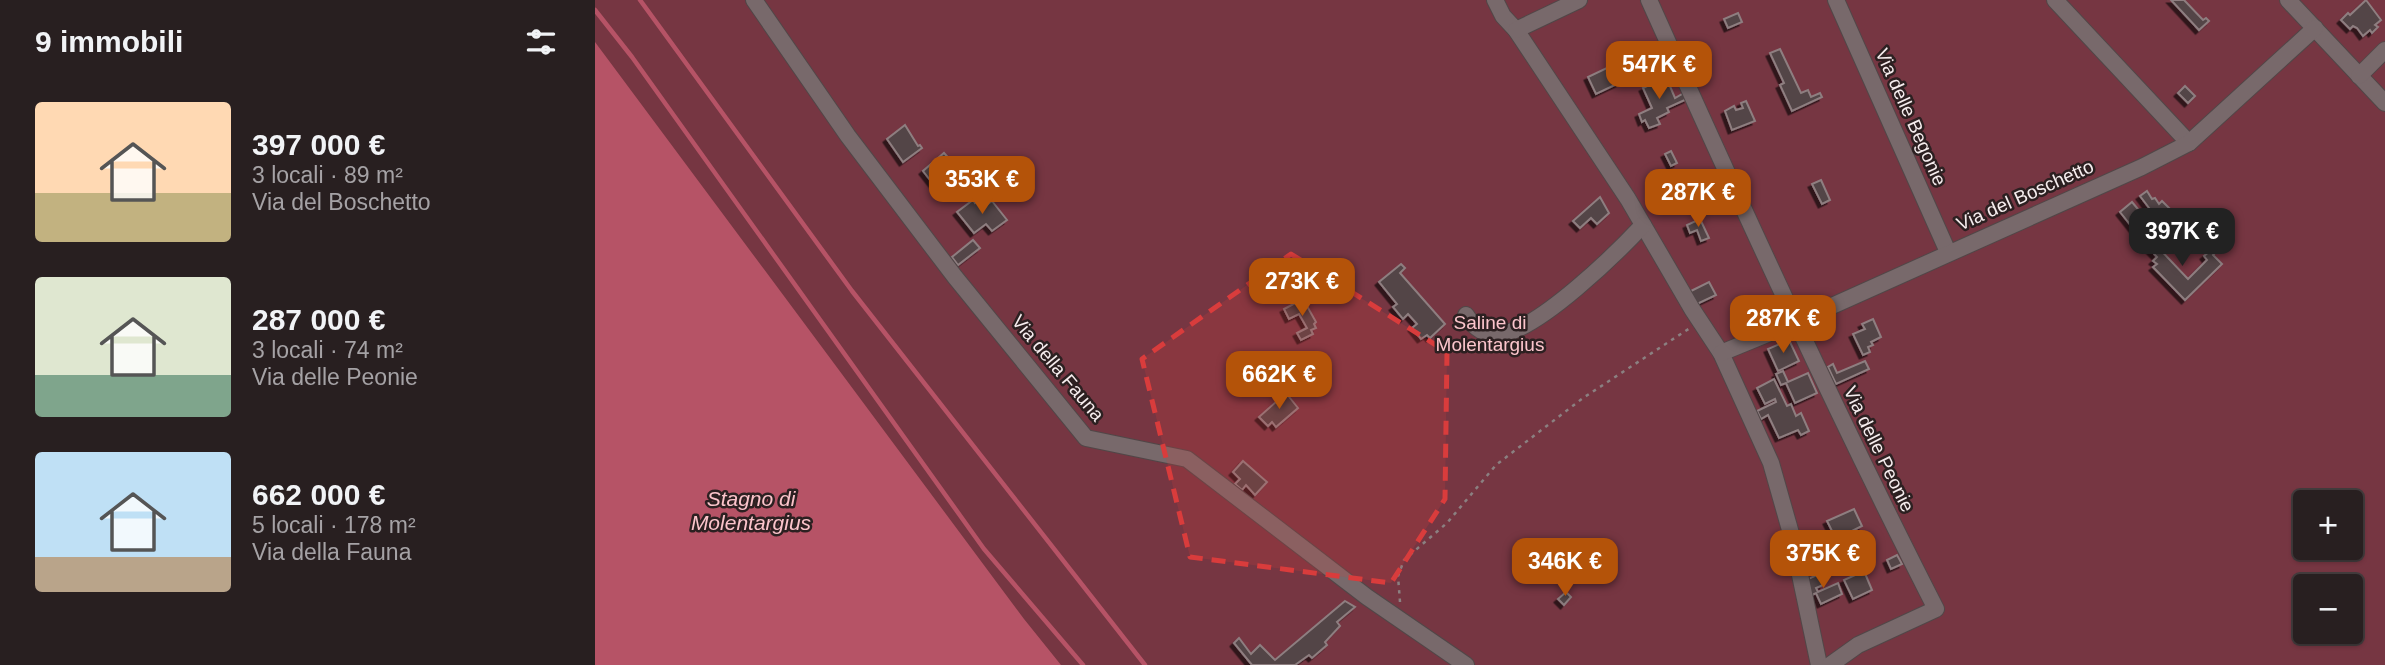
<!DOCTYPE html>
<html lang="it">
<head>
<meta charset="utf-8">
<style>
	:root { --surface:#281f20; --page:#302729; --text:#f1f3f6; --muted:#a5a2a5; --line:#443d3e; --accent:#b45309 }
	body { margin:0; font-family:Helvetica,sans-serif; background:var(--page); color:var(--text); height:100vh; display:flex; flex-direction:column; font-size:26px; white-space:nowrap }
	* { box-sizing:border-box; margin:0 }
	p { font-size:23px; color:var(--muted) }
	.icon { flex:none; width:38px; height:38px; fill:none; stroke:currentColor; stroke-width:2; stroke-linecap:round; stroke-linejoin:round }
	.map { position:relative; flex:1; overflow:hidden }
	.drawer { display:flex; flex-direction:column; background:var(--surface); width:595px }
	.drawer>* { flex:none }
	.tools { position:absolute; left:1698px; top:490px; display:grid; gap:14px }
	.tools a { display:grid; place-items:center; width:70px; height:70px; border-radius:7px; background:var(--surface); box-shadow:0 2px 5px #0004,0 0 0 2px var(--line); font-size:35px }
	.price { position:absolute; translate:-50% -60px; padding:0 16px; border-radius:14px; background:var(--accent); color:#fff; font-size:23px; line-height:46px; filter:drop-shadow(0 2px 4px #0008) }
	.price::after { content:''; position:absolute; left:50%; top:42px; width:21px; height:16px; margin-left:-10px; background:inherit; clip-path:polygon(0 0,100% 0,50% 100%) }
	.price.selected { background:#222; color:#fff }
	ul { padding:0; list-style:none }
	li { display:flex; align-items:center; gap:21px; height:175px; padding:0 35px }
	li span { display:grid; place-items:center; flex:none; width:196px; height:140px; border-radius:7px; color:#555 }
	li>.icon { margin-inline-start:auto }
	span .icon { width:84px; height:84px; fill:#fffc; stroke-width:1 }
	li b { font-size:30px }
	h2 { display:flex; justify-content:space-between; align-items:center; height:84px; padding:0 35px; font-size:30px }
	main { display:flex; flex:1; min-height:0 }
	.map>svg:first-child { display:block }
	.green { fill:#763642; fill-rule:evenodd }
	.water { fill:#b65366 }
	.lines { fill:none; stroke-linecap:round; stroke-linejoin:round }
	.stream { stroke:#b65366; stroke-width:4.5 }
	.building { fill:#524546; stroke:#8e7e80; stroke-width:2; filter:url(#shadow) }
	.minor-casing { stroke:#514748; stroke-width:18 }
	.path { stroke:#8b8081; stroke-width:2.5; stroke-dasharray:3.5 5; stroke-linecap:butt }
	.minor { stroke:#78696b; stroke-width:16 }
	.marked { fill:#d93c3c; fill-opacity:0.2; stroke:#d93c3c; stroke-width:5; stroke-dasharray:14 9; stroke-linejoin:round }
	.labels { text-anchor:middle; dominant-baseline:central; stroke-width:5; stroke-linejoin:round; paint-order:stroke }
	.street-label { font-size:19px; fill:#f6edee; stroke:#2c2021 }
	.park-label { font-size:19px; fill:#fcc5cc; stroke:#2c2021 }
	.water-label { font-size:21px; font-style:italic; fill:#fcc4cb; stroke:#2c2021 }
</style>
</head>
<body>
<main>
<section class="drawer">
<h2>9 immobili<svg class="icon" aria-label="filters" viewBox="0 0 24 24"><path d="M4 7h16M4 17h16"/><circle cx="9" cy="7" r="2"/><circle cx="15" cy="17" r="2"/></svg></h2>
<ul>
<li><span style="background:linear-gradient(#ffd9b3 65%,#c2b280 0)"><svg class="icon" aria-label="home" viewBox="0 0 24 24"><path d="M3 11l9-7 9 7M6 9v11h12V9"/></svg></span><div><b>397 000 €</b><p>3 locali · 89 m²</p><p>Via del Boschetto</p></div></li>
<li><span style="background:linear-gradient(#dfe7d0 70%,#7fa58c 0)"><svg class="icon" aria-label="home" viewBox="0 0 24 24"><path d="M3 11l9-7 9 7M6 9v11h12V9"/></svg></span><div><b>287 000 €</b><p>3 locali · 74 m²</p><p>Via delle Peonie</p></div></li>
<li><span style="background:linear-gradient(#bfe0f5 75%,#b9a48a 0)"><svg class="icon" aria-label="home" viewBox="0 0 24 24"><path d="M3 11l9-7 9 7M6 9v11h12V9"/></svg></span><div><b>662 000 €</b><p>5 locali · 178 m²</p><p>Via della Fauna</p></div></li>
</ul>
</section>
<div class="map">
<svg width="1790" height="665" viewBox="0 0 1790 665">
	<defs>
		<filter id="shadow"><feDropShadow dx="-3.5" dy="3.5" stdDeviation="0" flood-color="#0009"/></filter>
	</defs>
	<rect width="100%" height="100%" fill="#36292b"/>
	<path class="green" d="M0 0H1790V665H0ZM1710 502H1755V548H1710ZM1710 586H1755V632H1710Z"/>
	<polygon class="water" points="0,42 429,619 466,665 0,665"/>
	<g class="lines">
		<g class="stream">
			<polyline points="45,0 257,291 550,665"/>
			<polyline points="0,10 37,57 389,549 488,665"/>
		</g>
	</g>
	<g class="building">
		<polygon points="1576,0 1589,0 1608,20 1611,18 1614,21 1604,30"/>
		<polygon points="1771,0 1786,20 1780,25 1783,27 1777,33 1775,30 1768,36 1762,28 1758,26 1755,29 1746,20 1753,13 1755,15"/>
		<polygon points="1143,13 1147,22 1133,28 1129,19"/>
		<polygon points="1185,49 1206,93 1213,90 1216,97 1225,93 1227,97 1197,111 1185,85 1189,83 1175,53"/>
		<polygon points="1034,51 1037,57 1041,55 1044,61 1033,67 1035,72 1026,76 1018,59"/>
		<polygon points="1016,66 1024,83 1001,94 993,77"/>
		<polygon points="1071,77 1080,98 1089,93 1092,99 1072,108 1074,112 1062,118 1065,124 1054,128 1050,120 1047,122 1044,114 1057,108 1048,88"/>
		<polygon points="1590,86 1600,96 1593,103 1583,93"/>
		<polygon points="1151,101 1160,121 1137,130 1130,111 1139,106 1141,110 1148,108 1146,103"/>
		<polygon points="310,125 323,146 325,145 327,148 308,162 292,139"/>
		<polygon points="1076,151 1082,163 1076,166 1070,154"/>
		<polygon points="349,153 360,165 339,185 328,171"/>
		<polygon points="1226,180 1235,200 1227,204 1217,184"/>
		<polygon points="1552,191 1557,199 1560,198 1564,204 1567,201 1574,208 1569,212 1573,220 1567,225 1545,196"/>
		<polygon points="1136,195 1140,204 1127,210 1123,201"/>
		<polygon points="1005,197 1014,213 1002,224 996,218 985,228 978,221"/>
		<polygon points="385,199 390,206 397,201 412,220 397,231 391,224 379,233 362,212 378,200 380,203"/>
		<polygon points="1537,202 1553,221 1541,232 1525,212"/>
		<polygon points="1105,219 1114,238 1106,241 1102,230 1095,233 1092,225"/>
		<polygon points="1567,225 1571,230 1557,241 1593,279 1612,260 1609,256 1615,251 1612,247 1616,243 1623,250 1618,255 1627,264 1590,300 1558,267 1562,264 1558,261 1562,257 1547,241"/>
		<polygon points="378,240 385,248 363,265 357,257"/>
		<polygon points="806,264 810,268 805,273 850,324 835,338 832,335 826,339 817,328 822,324 813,314 808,319 798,307 802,304 784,282"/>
		<polygon points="1114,282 1121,295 1102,304 1094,292"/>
		<polygon points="708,299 721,322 719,324 721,328 716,330 718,334 706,340 702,333 712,328 704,314 694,319 689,309"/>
		<polygon points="1278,319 1286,337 1276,342 1278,345 1273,347 1275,352 1268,355 1258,334 1270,329 1267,324"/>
		<polygon points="1194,340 1204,361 1183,371 1173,349"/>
		<polygon points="1270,361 1274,369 1241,384 1233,367 1238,364 1242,373"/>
		<polygon points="1188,371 1193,382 1213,373 1222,393 1200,403 1191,383 1186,385 1181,374"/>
		<polygon points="1179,379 1192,406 1196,404 1201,416 1206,413 1214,431 1206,435 1203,430 1184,438 1173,415 1166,419 1162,411 1181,402 1180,399 1170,404 1162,388"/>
		<polygon points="691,393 703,408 681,427 677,422 673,426 664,417"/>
		<polygon points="648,461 672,482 660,495 651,485 647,490 640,484 645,479 638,472"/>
		<polygon points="1259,509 1267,526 1241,539 1232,521"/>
		<polygon points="1302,555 1307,564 1296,569 1292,560"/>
		<polygon points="1269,571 1277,590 1258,599 1249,580"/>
		<polygon points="1224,574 1228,585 1221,588 1223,592 1243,583 1247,594 1226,604 1221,593 1215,596 1211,580"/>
		<polygon points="971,592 976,597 969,605 963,599"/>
		<polygon points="750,601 760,607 742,622 745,626 730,642 732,645 717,658 714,655 700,665 657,665 639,643 644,638 656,654 665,645 680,660"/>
	</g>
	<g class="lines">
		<defs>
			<g id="minor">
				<polyline points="159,0 253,136 360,277 491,438 592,459 772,597 871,665"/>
				<polyline points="900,0 908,16 921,30 1033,199 1097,309 1126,353 1176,463 1197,537 1224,665"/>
				<path d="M1054 0C1146 205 1239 409 1341 609L1263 645 1235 665"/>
				<polyline points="1241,0 1353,252"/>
				<polyline points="1460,0 1594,143"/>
				<polyline points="1693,0 1790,103"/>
				<polyline points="921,30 984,0"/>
				<polyline points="1764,76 1790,50"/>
				<path d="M871 315C879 328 891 337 907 334 945 328 1021 254 1048 225"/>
				<polyline points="1126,353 1199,323 1547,167 1594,143 1720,28"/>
			</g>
		</defs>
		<use href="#minor" class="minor-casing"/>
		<polyline class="path" points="805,602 803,576 809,560 852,523 901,465 988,398 1095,328"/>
		<use href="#minor" class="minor"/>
	</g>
	<path class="marked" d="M696 254 852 352 850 499 796 583 595 557 547 359Z"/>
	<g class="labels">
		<g class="street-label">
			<text transform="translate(1316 117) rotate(66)">Via delle Begonie</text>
			<text transform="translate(1430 195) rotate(-24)">Via del Boschetto</text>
			<text transform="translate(463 368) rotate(50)">Via della Fauna</text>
			<text transform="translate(1284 449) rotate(64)">Via delle Peonie</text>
		</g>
		<g class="park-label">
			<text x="895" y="322">Saline di<tspan x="895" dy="22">Molentargius</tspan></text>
		</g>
		<g class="water-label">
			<text x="156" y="498">Stagno di<tspan x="156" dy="24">Molentargius</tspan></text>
		</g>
	</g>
</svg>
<div class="tools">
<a>+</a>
<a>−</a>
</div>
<b class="price" style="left:1064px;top:101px">547K €</b>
<b class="price" style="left:387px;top:216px">353K €</b>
<b class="price" style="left:1103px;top:229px">287K €</b>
<b class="price selected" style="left:1587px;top:268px">397K €</b>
<b class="price" style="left:707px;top:318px">273K €</b>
<b class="price" style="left:1188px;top:355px">287K €</b>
<b class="price" style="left:684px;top:411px">662K €</b>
<b class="price" style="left:1228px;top:590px">375K €</b>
<b class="price" style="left:970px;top:598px">346K €</b>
</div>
</main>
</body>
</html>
